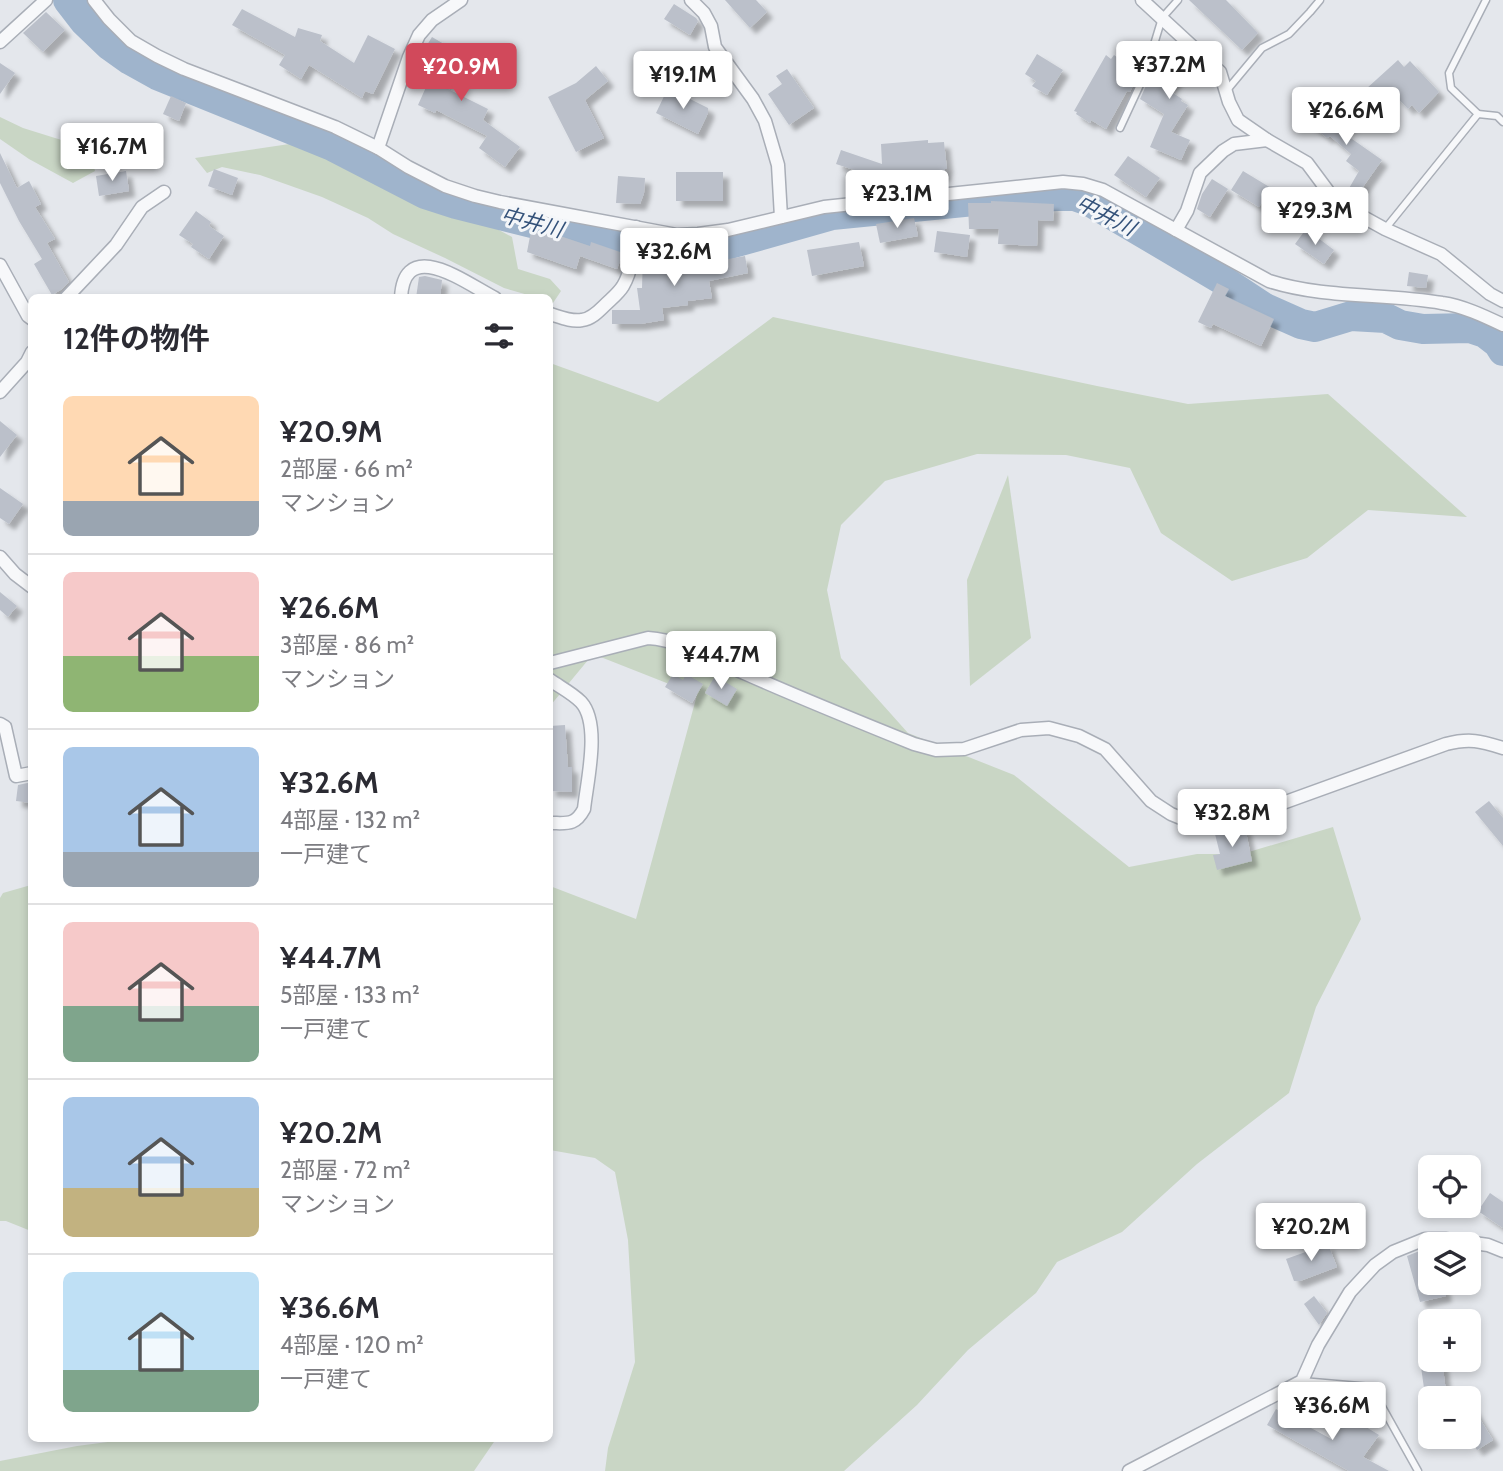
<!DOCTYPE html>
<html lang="ja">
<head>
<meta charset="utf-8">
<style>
	:root { --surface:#fff; --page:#f2f2f3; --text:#2b2b33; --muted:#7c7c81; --line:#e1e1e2; --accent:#d1495b }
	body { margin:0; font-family:Cabin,"Noto Sans JP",sans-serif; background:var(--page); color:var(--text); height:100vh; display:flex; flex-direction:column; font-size:26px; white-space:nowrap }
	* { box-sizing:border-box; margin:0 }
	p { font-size:23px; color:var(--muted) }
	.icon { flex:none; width:38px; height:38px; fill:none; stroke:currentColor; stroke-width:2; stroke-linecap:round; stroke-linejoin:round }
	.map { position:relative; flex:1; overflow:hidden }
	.side { position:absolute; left:28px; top:294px; width:525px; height:1148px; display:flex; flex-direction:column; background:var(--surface); border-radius:10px; box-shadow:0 4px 10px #0003 }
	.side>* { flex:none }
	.buttons { position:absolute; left:1418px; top:1155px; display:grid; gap:14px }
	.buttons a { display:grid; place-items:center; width:63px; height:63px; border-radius:10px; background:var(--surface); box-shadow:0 4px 10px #0003; font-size:35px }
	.price { position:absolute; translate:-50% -60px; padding:0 16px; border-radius:7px; background:#fff; color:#222; font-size:23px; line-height:46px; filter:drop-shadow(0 2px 4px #0008) }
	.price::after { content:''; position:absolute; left:50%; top:42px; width:21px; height:16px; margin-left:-10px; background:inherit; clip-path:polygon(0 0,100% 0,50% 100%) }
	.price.active { background:var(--accent); color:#fff }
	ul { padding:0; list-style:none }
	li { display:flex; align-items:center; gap:21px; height:175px; padding:0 35px }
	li+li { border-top:2px solid var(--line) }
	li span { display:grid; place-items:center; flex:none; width:196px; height:140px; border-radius:10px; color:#555 }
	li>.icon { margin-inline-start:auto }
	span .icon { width:84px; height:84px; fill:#fffc; stroke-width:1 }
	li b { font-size:30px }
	h2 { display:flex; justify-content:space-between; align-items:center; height:84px; padding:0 35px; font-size:30px }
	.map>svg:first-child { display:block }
	.green { fill:#c9d6c5 }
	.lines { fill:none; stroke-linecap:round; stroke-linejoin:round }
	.river { stroke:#9fb4cc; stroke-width:30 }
	.building { fill:#bbc0ca; filter:url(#shadow) }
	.lane-casing { stroke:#a9aeb7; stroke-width:9 }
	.street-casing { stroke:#a9aeb7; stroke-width:15 }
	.lane { stroke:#f7f8fa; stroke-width:6 }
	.street { stroke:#f7f8fa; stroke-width:12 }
	.labels { text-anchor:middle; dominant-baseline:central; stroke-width:6; stroke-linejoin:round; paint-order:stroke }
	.water-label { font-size:21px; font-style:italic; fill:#34527a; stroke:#f4f6f9 }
</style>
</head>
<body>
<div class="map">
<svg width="1503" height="1471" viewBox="0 0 1503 1471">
	<defs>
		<filter id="shadow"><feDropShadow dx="6" dy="6" stdDeviation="2" flood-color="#0004"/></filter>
	</defs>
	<rect width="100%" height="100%" fill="#e4e7ec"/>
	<g class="green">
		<polygon points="0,117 23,128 71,143 91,154 95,171 73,183 29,159 0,139"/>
		<polygon points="303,142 346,164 376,175 413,194 454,216 488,224 512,237 518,269 550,279 561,291 553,303 550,302 550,298 535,297 504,288 445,258 393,234 368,218 322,197 260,175 222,167 207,173 195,158"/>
		<polygon points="773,317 1097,386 1188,404 1328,394 1467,517 1368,510 1307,558 1232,581 1161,533 1130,468 1066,455 977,454 885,481 841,525 827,590 841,658 908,733 1014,775 1129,867 1197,854 1242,854 1333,827 1361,919 1316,1007 1289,1093 1197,1164 1122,1232 1057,1262 1036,1293 968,1350 917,1405 844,1471 605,1471 608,1448 635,1362 628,1240 615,1172 595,1158 550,1150 550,886 636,919 697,695 593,654 550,706 550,363 658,402"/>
		<polygon points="1008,475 1031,638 970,686 967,580"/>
		<polygon points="31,885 32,885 31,1231 6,1221 0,1221 0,898 3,893"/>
		<polygon points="138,1438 496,1438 496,1439 474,1471 0,1471 0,1461 77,1446"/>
	</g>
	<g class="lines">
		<polyline class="river" points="68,0 85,22 109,45 130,60 157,75 330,145 425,194 456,204 604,241 681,253 698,253 832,215 984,200 1058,196 1075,196 1089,201 1221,279 1265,308 1301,324 1315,327 1351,316 1386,318 1400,325 1423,329 1470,328 1485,333 1498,343 1503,351"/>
	</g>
	<g class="building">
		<polygon points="725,0 756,0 767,12 750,28"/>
		<polygon points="1189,0 1226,0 1258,33 1242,50"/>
		<polygon points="674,4 696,18 698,21 690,35 664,19"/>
		<polygon points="242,9 295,37 298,28 322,35 320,41 354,63 368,35 395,49 373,94 365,91 362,98 309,65 301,79 279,65 285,55 232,25"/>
		<polygon points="46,12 65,30 43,52 23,33"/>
		<polygon points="432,37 461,54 443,83 447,85 446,88 488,109 483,120 520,147 505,167 479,148 487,136 436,110 435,113 418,105 435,67 419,58"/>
		<polygon points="1174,41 1195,61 1167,89 1182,99 1181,101 1188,105 1171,132 1190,140 1181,160 1150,147 1164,114 1140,99 1149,79 1153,81 1166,62 1161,57 1162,55 1160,52 1168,44 1170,45"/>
		<polygon points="1037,54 1063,70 1047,95 1032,86 1036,81 1025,74"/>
		<polygon points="1106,55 1111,59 1114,55 1139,73 1130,92 1127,91 1106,129 1091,120 1090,123 1076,114 1077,112 1074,111"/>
		<polygon points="1398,60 1404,67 1410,61 1439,92 1419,113 1412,105 1408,109 1390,90 1378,102 1366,89"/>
		<polygon points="0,63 15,73 0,94"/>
		<polygon points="596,66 608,81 585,100 604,138 576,152 548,97 576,83"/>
		<polygon points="787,69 814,108 789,125 768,94 782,84 776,76"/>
		<polygon points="668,88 708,108 708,113 698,134 656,113"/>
		<polygon points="171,96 186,103 179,121 163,114"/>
		<polygon points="1323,103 1349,125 1342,132 1382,160 1353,201 1344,197 1359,171 1346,161 1351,154 1330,136 1327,138 1307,122"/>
		<polygon points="928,140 928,143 944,142 947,169 945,169 945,175 910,177 910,174 875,177 836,164 841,150 882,164 881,144"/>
		<polygon points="0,153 17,188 29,181 41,204 35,207 55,239 47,243 69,282 62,289 52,295 34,264 42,259 19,221 0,183"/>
		<polygon points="1128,156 1160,178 1146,197 1114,175"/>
		<polygon points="214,169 238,178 232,195 208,186"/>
		<polygon points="126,171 129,191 99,196 96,176"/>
		<polygon points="1243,171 1271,188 1259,207 1231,190"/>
		<rect x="676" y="172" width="47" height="29"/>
		<polygon points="618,176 645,178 644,193 640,204 616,203"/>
		<polygon points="1212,179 1228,189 1210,217 1197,209 1202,194"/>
		<polygon points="991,201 1054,204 1053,221 1038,220 1037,246 998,244 999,229 969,229 968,203 991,203"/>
		<polygon points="196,211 211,222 209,226 224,236 209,259 191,247 193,244 179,235"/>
		<polygon points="914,218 918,236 880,243 876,224"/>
		<polygon points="1306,229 1334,250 1324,264 1295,244"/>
		<polygon points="531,231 550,234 551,233 590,246 591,242 623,253 617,269 580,256 576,269 527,252"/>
		<polygon points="937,231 970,235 967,257 934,252"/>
		<polygon points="859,242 864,266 812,276 807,250"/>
		<polygon points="643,256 665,256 665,272 724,264 723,260 745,256 748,273 709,281 712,298 688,301 688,305 662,308 664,320 640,324 612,324 612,310 640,310 637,288 642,288"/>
		<polygon points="1409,272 1428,275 1426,288 1407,286"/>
		<polygon points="425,276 442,280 440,298 416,298 419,277"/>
		<polygon points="1217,283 1229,289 1225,296 1274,319 1261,346 1213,324 1211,328 1198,322"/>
		<polygon points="0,421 17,435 0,457"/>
		<polygon points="0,488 23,504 9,524 0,518"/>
		<polygon points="0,592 17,606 8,617 0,610"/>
		<polygon points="673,674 683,680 686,674 703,684 692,703 665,687"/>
		<polygon points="715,676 737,689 727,706 705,693"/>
		<polygon points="565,725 568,767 572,767 572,792 550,791 550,726"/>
		<polygon points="32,782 32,803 16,801 18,785"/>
		<polygon points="1489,801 1503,818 1503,846 1475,812"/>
		<polygon points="1245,827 1252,861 1217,870 1213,855 1220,854 1215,834"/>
		<polygon points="1490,1193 1503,1202 1503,1228 1478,1211"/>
		<polygon points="1328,1244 1337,1267 1300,1281 1294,1281 1286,1259"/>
		<polygon points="1427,1248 1430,1248 1430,1283 1443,1283 1446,1296 1420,1302 1407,1256"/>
		<polygon points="1314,1296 1327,1313 1319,1325 1304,1304"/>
		<polygon points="1420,1360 1442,1360 1446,1392 1425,1395"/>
		<polygon points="1468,1400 1493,1440 1477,1450 1468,1436"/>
		<polygon points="1276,1409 1333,1440 1348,1416 1379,1435 1363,1457 1389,1471 1349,1471 1267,1425"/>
	</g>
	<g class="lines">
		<defs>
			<g id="lane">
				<polyline points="1227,90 1262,48 1289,34 1310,12 1320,0"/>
				<polyline points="1478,114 1497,116 1503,122"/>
				<polyline points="1120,128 1145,74 1162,18 1178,0"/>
				<polyline points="1385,229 1478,114 1451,88 1449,73 1486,0"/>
				<polyline points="1302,1381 1371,1387 1418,1471"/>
			</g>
			<g id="street">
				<path d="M94 0 109 19 131 41 157 56 184 69 335 127 378 148 408 167 445 186 475 196 500 202 677 235 698 234 728 230 824 207 1063 182 1083 184 1103 190 1269 281C1325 299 1385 293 1442 303 1463 306 1484 316 1503 325"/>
				<polyline points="691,0 704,13 711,26 715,47 753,99 765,121 778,165 781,217"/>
				<polyline points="1142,0 1220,72 1229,102 1238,120 1267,140 1307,163 1336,202 1385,229 1441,254 1490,294 1503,301"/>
				<polyline points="0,42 46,0"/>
				<polyline points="378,148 409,57 419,35 432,20 461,0"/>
				<polyline points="1176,230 1187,211 1200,173 1223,151 1234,144 1267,140"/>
				<polyline points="0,265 28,316 32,319"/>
				<polyline points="66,298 116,245 142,207 164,192"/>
				<path d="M401 298C404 235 467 284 495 298"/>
				<path d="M550 314C560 317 571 322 582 320 591 319 598 312 604 306 611 299 618 294 623 286 633 269 634 246 636 227"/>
				<polyline points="0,392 27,362 32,352"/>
				<polyline points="0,557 15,574 32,587"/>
				<path d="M550 663 648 638C682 640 713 660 744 673 800 698 857 721 914 744L936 750 964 749 1021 730 1049 728 1079 736 1105 749 1151 801 1171 814 1193 823H1219L1244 817 1446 744C1470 738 1480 741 1503 748"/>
				<path d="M550 680C560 687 572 693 581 702 601 724 587 781 584 809 575 826 567 823 550 823"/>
				<polyline points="0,724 5,727 16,776 32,773"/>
				<polyline points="1129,1471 1302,1381 1318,1345 1350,1292 1375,1265 1393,1252 1425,1239 1445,1239 1488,1245 1503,1251"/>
			</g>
		</defs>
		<use href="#lane" class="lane-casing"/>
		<use href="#street" class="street-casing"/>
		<use href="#lane" class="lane"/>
		<use href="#street" class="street"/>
	</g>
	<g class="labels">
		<g class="water-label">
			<text transform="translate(1106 215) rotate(27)">中井川</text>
			<text transform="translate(532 222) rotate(15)">中井川</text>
		</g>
	</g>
</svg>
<div class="buttons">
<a><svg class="icon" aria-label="locate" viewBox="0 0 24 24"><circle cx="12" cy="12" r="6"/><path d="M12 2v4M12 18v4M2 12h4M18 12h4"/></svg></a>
<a><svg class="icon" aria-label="layers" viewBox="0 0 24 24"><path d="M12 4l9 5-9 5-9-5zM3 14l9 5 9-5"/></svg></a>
<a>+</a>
<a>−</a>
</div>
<b class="price" style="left:1169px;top:101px">¥37.2M</b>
<b class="price active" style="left:461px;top:103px">¥20.9M</b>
<b class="price" style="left:683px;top:111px">¥19.1M</b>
<b class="price" style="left:1346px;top:147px">¥26.6M</b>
<b class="price" style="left:112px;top:183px">¥16.7M</b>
<b class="price" style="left:897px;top:230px">¥23.1M</b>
<b class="price" style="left:1315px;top:247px">¥29.3M</b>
<b class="price" style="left:674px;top:288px">¥32.6M</b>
<b class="price" style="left:721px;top:691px">¥44.7M</b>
<b class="price" style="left:1232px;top:849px">¥32.8M</b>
<b class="price" style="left:1311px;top:1263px">¥20.2M</b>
<b class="price" style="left:1332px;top:1442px">¥36.6M</b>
<section class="side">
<h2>12件の物件<svg class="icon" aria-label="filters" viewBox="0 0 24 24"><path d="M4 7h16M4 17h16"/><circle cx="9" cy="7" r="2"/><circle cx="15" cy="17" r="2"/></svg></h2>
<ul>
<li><span style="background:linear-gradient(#ffd9b3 75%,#9aa5b1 0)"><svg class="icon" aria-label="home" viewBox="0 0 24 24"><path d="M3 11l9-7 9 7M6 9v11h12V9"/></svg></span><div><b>¥20.9M</b><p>2部屋 · 66 m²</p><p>マンション</p></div></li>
<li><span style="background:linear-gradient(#f6c9c9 60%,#8fb573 0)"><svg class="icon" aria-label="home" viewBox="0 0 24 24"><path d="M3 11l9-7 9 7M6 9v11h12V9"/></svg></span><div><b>¥26.6M</b><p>3部屋 · 86 m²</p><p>マンション</p></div></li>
<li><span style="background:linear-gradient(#a9c7e8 75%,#9aa5b1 0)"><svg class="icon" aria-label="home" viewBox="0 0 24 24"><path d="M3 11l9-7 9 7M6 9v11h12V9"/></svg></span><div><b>¥32.6M</b><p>4部屋 · 132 m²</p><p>一戸建て</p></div></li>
<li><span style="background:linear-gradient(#f6c9c9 60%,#7fa58c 0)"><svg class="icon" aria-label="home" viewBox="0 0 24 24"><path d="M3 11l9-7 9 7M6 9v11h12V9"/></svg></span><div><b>¥44.7M</b><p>5部屋 · 133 m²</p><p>一戸建て</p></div></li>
<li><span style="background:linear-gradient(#a9c7e8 65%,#c2b280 0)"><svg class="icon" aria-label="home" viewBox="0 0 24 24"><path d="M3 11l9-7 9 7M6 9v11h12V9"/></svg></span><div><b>¥20.2M</b><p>2部屋 · 72 m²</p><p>マンション</p></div></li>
<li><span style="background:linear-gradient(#bfe0f5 70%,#7fa58c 0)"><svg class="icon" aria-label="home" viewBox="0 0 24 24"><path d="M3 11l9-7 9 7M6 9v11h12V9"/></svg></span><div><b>¥36.6M</b><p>4部屋 · 120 m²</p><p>一戸建て</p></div></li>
</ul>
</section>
</div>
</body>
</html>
